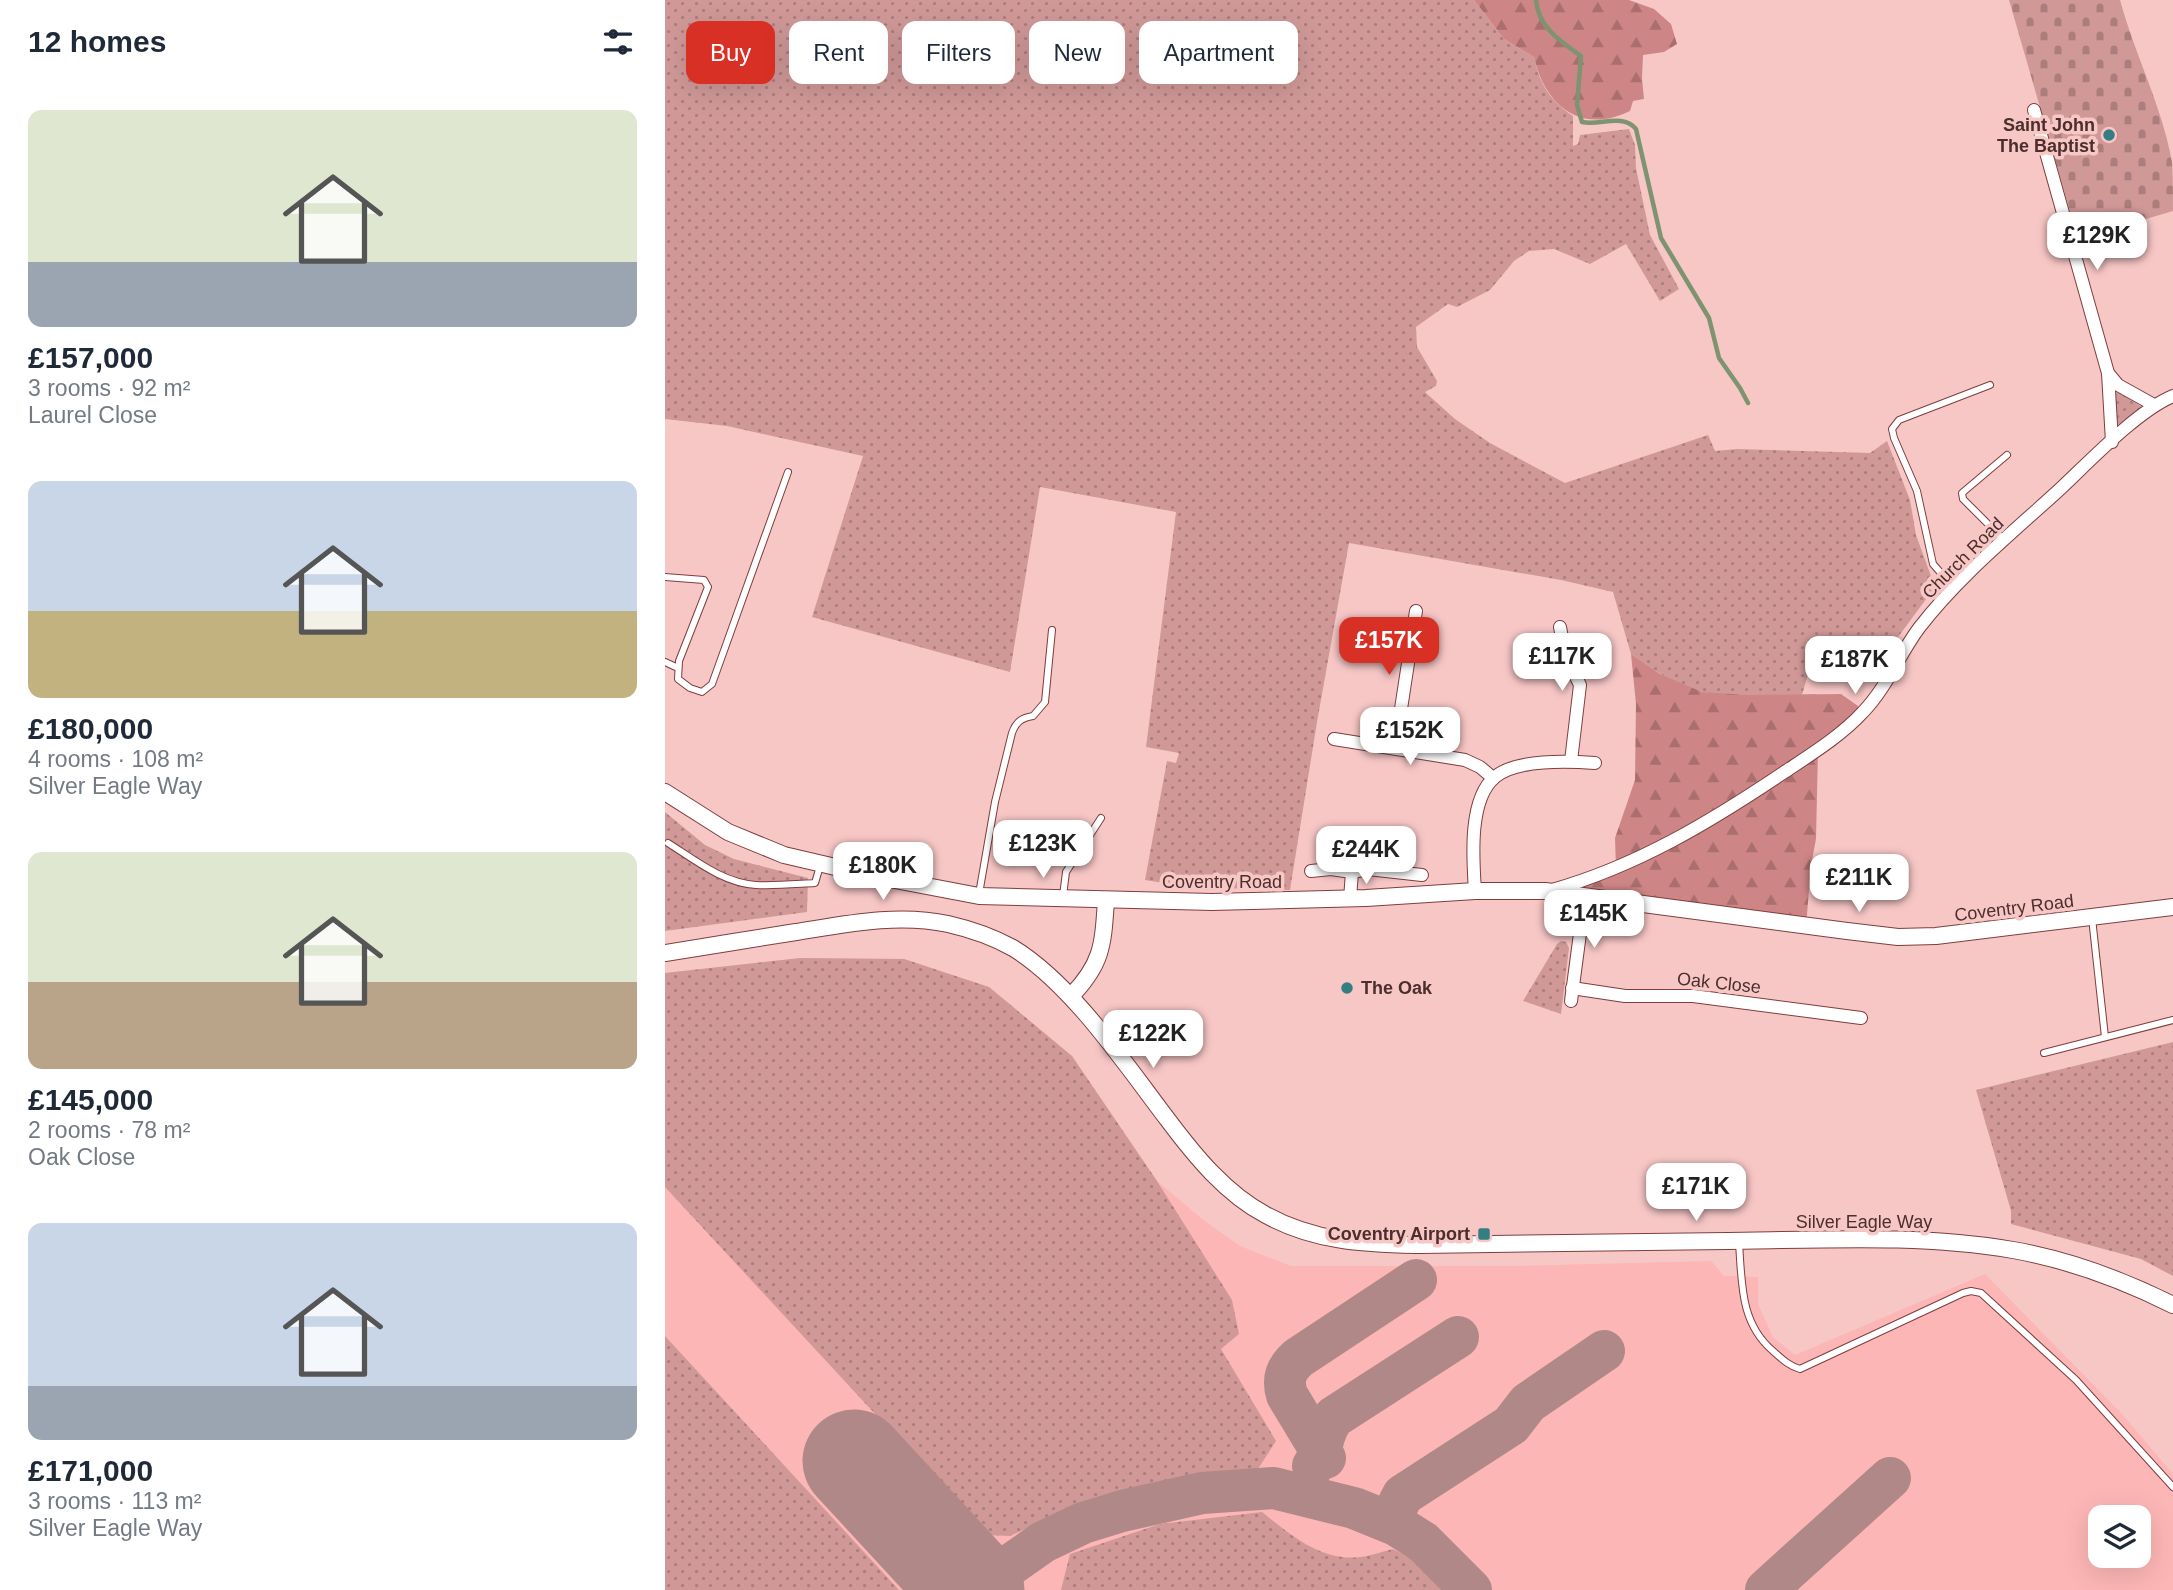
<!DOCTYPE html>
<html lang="en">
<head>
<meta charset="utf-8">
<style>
	:root { --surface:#fff; --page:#f2f2f3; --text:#1f2937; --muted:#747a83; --accent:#d93025 }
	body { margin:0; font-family:Arial,sans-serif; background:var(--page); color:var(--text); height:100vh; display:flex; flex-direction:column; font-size:26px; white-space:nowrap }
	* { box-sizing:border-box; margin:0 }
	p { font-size:23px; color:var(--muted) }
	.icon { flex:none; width:38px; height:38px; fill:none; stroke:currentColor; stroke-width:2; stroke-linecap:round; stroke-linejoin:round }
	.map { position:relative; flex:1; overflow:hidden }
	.side { display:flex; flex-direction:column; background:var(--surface); width:665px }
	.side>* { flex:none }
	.guide { position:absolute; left:21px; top:21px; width:665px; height:63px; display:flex; gap:14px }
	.tools { position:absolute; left:1423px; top:1505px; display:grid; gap:14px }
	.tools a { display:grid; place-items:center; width:63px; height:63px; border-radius:14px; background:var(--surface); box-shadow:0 7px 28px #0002; font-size:35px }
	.price { position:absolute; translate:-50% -60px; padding:0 16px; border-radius:14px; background:#fff; color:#222; font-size:23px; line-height:46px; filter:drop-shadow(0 2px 4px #0008) }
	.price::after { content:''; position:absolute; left:50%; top:42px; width:21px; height:16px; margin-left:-10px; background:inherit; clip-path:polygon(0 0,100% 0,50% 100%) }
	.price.selected { background:var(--accent); color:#fff }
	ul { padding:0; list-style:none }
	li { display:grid; align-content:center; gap:14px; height:371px; padding:0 28px }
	li span { display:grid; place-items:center; height:217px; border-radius:14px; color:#555 }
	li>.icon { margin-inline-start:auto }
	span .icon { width:126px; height:126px; fill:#fffc; stroke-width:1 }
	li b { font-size:30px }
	h2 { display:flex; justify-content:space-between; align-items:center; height:84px; padding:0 28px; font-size:30px }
	.chip { padding:0 24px; border-radius:14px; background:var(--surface); box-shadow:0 7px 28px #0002; font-size:24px; line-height:63px }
	.chip.selected { background:var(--accent); color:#fff }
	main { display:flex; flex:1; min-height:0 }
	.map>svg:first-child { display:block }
	.built { fill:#fcb6b5; fill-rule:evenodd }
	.grass { fill:url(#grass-dots) }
	.forest { fill:url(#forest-firs) }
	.cemetery { fill:url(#cemetery-stones) }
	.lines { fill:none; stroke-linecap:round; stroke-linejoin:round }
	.stream { stroke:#7e9470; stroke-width:4.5 }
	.taxiway { stroke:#b18888; stroke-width:42 }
	.runway { stroke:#b18888; stroke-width:103 }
	.service-casing { stroke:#7f3d3e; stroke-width:8 }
	.minor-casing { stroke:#7f3d3e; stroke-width:14 }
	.tertiary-casing { stroke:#7f3d3e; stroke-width:18 }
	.service { stroke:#fff; stroke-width:6 }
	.minor { stroke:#fff; stroke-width:12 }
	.tertiary { stroke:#fff; stroke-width:16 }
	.poi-dot { fill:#347d81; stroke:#f7c7c6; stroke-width:2.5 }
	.labels { text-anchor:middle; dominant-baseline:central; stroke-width:7; stroke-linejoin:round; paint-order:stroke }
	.poi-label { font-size:18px; font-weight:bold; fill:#4c2e2d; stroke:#f7c7c6; text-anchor:end }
	.street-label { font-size:18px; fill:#4c2e2d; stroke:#f7c7c6 }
</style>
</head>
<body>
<main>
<section class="side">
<h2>12 homes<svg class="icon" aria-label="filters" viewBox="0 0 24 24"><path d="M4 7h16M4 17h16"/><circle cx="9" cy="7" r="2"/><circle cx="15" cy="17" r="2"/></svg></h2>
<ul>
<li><span style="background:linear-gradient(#dfe7d0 70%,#9aa5b1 0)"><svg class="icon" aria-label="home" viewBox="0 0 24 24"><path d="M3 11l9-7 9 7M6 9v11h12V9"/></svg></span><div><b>£157,000</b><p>3 rooms · 92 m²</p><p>Laurel Close</p></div></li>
<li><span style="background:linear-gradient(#c9d6e8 60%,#c2b280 0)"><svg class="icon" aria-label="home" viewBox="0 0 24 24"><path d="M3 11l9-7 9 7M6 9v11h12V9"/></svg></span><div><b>£180,000</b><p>4 rooms · 108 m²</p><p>Silver Eagle Way</p></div></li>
<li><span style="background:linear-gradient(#dfe7d0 60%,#b9a48a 0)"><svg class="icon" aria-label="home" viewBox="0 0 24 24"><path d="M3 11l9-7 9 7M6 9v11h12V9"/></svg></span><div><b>£145,000</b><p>2 rooms · 78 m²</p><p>Oak Close</p></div></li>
<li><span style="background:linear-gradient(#c9d6e8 75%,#9aa5b1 0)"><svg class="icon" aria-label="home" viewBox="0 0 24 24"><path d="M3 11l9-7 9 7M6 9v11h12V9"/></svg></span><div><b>£171,000</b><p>3 rooms · 113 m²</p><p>Silver Eagle Way</p></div></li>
</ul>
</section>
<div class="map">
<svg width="1508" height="1590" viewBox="0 0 1508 1590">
	<defs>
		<pattern id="grass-dots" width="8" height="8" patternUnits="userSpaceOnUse" patternTransform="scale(1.75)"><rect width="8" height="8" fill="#d09998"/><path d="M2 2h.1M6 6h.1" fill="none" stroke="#ab7d7c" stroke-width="1.8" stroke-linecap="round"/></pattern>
		<pattern id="forest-firs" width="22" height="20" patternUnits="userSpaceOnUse" patternTransform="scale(1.75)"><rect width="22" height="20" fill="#cd8685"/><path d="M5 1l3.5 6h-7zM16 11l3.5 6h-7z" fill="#a96e6d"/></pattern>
		<pattern id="cemetery-stones" width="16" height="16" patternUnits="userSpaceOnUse" patternTransform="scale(1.75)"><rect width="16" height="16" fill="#d09998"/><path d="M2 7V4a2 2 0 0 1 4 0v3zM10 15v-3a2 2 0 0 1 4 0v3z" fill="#ab7d7c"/></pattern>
	</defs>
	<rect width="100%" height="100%" fill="#f7c7c6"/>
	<path class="built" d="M135 958 239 959 324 987 407 1056 492 1181 537 1219 575 1246 626 1266H850L1046 1261 1059 1276 1093 1277V1304L1108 1337 1130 1355 1320 1274 1458 1415 1508 1474V1590H0V973ZM1435 1517H1474V1556H1435Z"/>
	<g class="grass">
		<path d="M0 0H809L839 39 869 57C875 85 885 100 908 116V146L913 144 915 135 964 129 970 145 971 168 985 235 1014 289 995 301 961 244 925 264 889 249 864 251 849 261 825 290 792 307 783 304 751 327 752 347 772 381 771 386 760 392 790 419 825 443 900 483 1043 435 1050 451 1072 449 1205 453 1222 441 1245 500 1251 535 1270 587 1202 679 1178 666 1164 655 1145 667 1137 695C1105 695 1070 699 1038 692 1012 687 987 669 966 654L948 592 896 580 684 543 652 722 625 890 523 887 480 880 502 761 511 763 514 753 481 747 511 512 375 487 345 672 147 617 198 456 62 426 0 419Z"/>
		<polygon points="1453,392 1477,407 1455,425 1451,423 1449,394"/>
		<polygon points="0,812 40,845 69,859 143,878 142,912 0,931"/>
		<polygon points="896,941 901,942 904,948 896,1014 858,1001 892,944"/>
		<polygon points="135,958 239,959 324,987 407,1056 492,1181 567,1300 574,1334 556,1349 611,1441 593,1469 525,1476 426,1499 345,1536 322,1535 0,1187 0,973"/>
		<polygon points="1508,1042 1508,1276 1476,1259 1346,1224 1346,1211 1311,1090"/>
		<polygon points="0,1336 234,1590 0,1590"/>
		<path d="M597 1512C626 1535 656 1562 696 1557 706 1556 718 1551 728 1549L757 1564 782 1590H396L405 1554 495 1524Z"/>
	</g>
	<g class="forest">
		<path d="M809 0H964L989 9 1006 24 1012 44 999 52 978 55 977 79 979 99 968 101 965 111C916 135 880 106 869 57L839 39Z"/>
		<polygon points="966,654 995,674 1037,692 1081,695 1176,694 1193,706 1198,713 1153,750 1151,839 1146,865 1141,927 880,891 951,868 950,838 970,780 971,704"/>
	</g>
	<path class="cemetery" d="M1344 0H1455C1470 55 1497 106 1507 162 1508 177 1508 195 1508 211L1413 239Z"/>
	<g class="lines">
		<path class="stream" d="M871 0C873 27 896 42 916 56L912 105 917 122C935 126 957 113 971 129L996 238 1044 318 1054 358 1075 388 1083 403"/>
		<g class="taxiway">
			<path d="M660 1458 622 1395C617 1379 621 1369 633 1358L751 1280"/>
			<path d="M648 1466C659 1450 656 1432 669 1417L793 1337"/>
			<path d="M736 1528C727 1516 731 1507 738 1495L846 1425 863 1403 939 1351"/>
			<polyline points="285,1566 308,1576 324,1575 341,1568 378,1542 418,1523 457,1511 537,1493 609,1488 689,1508 731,1525 758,1542 806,1590"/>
			<polyline points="1101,1590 1225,1478"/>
		</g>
		<polyline class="runway" points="189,1461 308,1590"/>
		<defs>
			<g id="service">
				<polyline points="1338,539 1298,499 1297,493 1342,455"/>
				<polyline points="0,577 39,580 43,587 14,661 13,679 25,688 37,692 47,684 123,472"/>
				<polyline points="1289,588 1268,564 1252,491 1229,438 1227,429 1234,420 1325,385"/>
				<polyline points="0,662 13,668"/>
				<path d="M3 843C30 860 58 883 91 885 110 886 131 884 150 883L155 866"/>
				<path d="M314 894 330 802 347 733C351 722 356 718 368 716L380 702 387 630"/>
				<polyline points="398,896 401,872 436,818"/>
				<polyline points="1427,918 1440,1037"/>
				<polyline points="1379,1053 1508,1020"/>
				<path d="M1074 1243C1077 1283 1075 1323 1108 1351 1117 1359 1124 1366 1135 1369L1298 1293 1306 1291 1316 1293 1411 1380 1508 1487"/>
			</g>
			<g id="minor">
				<polyline points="1369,110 1443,373 1447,442"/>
				<polyline points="1443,373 1453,385 1489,405"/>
				<polyline points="895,627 900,654 915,685 906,761"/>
				<polyline points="669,739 800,760 815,767 828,778"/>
				<polyline points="730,748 751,611"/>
				<polyline points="646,871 666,869 687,872 703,869 757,875"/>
				<path d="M887 890C972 866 1045 822 1118 773 1145 755 1176 736 1198 712 1222 687 1234 655 1254 628 1294 576 1346 534 1394 490 1424 462 1472 411 1508 396"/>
				<path d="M810 891C808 860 803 799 830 777 851 759 904 761 930 763"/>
				<polyline points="685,899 687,872"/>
				<polyline points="907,988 960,996 1028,996 1196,1018"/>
				<polyline points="906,1001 920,896"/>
			</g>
			<g id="tertiary">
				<polyline points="0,792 63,832 119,855 209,876 314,896 547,902 701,898 810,891 880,891 1182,931 1233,937 1271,936 1508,907"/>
				<path d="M0 953C44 946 87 939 131 932 181 924 233 913 283 924 305 929 328 937 348 948 407 984 461 1065 503 1120 530 1156 561 1194 601 1215 648 1241 698 1244 750 1245 854 1243 958 1242 1063 1241 1158 1240 1254 1234 1348 1250 1404 1260 1458 1280 1508 1305"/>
				<path d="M406 996C438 963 438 944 441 900"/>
			</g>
		</defs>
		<use href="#service" class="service-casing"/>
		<use href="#minor" class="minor-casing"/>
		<use href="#tertiary" class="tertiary-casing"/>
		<use href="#service" class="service"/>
		<use href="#minor" class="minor"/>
		<use href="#tertiary" class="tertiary"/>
	</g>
	<g class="poi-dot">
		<circle cx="1444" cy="135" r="7"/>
		<circle cx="682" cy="988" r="7"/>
		<rect x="812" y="1227" width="14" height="14" rx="3.5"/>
	</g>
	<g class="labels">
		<g class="poi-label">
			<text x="1430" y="125">Saint John<tspan x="1430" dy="21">The Baptist</tspan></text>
			<text x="696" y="988" text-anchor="start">The Oak</text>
			<text x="805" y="1234">Coventry Airport</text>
		</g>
		<g class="street-label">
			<text transform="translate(1298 558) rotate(-45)">Church Road</text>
			<text x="557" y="882">Coventry Road</text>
			<text transform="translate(1349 908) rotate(-7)">Coventry Road</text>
			<text transform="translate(1054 983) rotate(6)">Oak Close</text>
			<text x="1199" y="1222">Silver Eagle Way</text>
		</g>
	</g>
</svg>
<div class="tools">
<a><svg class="icon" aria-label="layers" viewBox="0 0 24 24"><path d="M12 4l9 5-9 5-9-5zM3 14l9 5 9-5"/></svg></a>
</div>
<b class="price" style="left:1432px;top:272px">£129K</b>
<b class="price selected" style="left:724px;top:677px">£157K</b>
<b class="price" style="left:897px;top:693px">£117K</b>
<b class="price" style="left:1190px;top:696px">£187K</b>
<b class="price" style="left:745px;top:767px">£152K</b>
<b class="price" style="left:378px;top:880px">£123K</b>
<b class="price" style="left:701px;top:886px">£244K</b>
<b class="price" style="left:218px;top:902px">£180K</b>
<b class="price" style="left:1194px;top:914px">£211K</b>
<b class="price" style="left:929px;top:950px">£145K</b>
<b class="price" style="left:488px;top:1070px">£122K</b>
<b class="price" style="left:1031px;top:1223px">£171K</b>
<div class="guide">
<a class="chip selected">Buy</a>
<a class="chip">Rent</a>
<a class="chip">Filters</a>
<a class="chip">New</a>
<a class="chip">Apartment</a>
</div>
</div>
</main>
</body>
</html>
